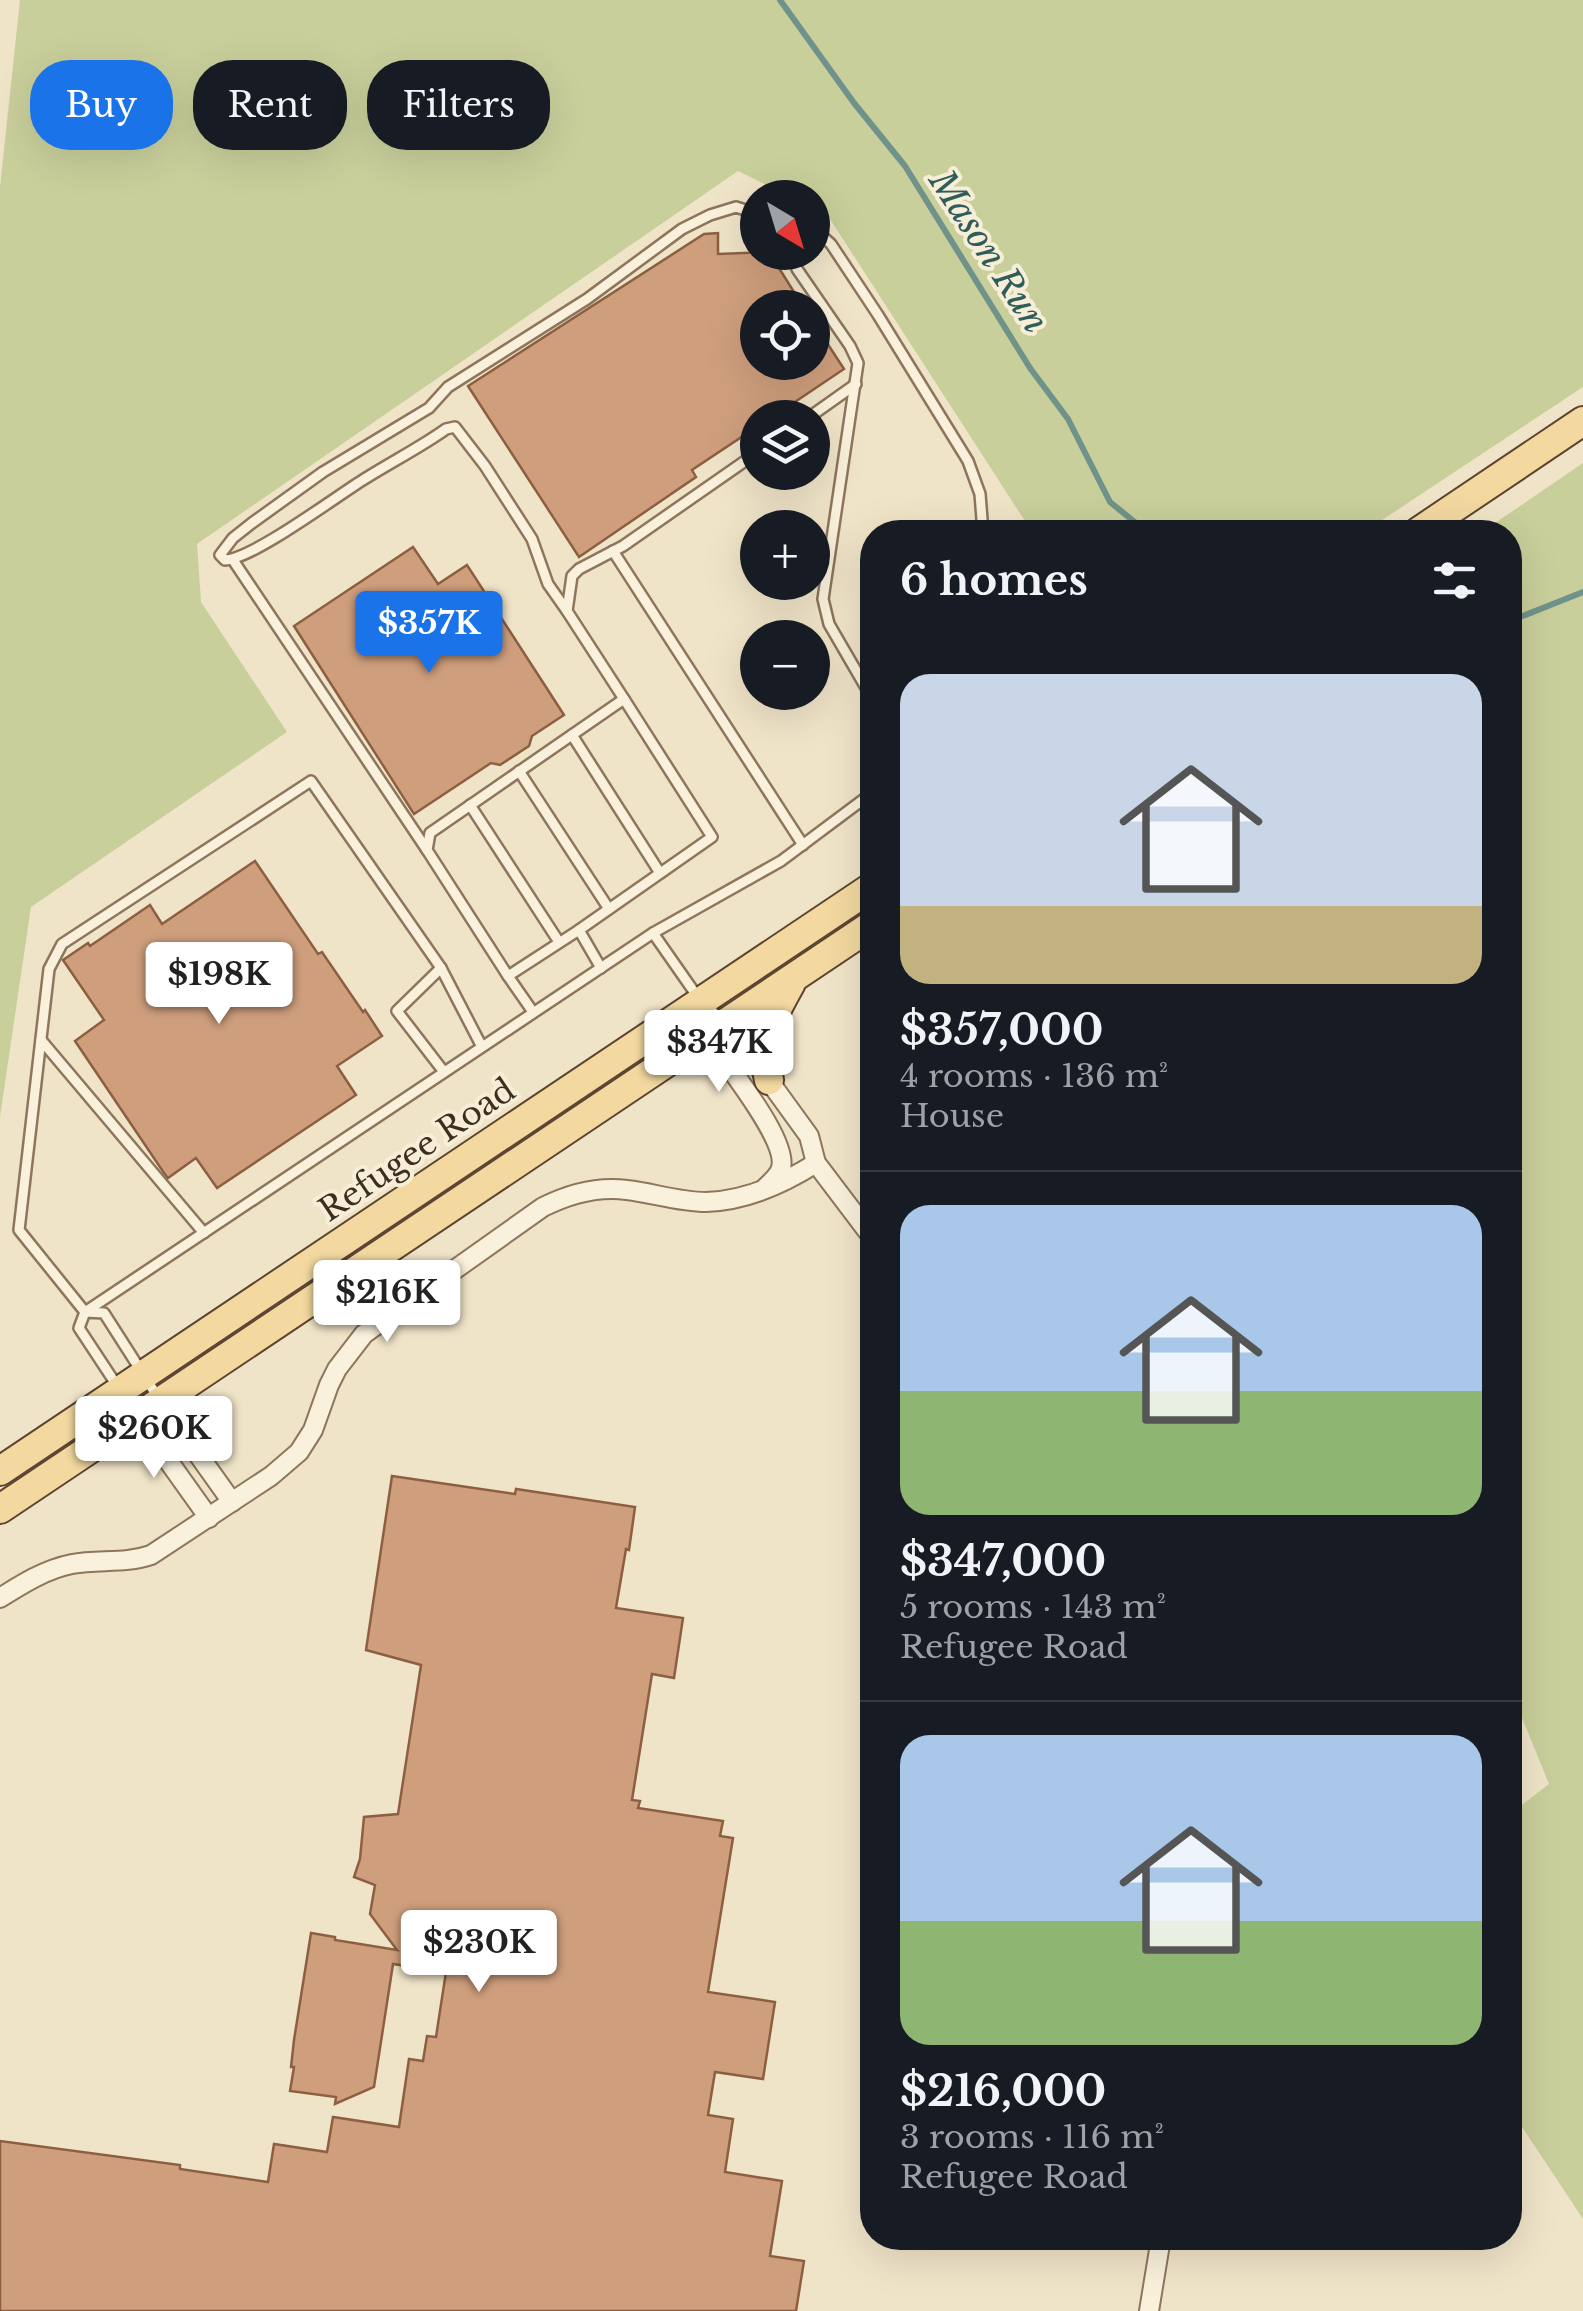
<!DOCTYPE html>
<html lang="en">
<head>
<meta charset="utf-8">
<style>
	:root { --surface:#171b24; --page:#242831; --text:#f1f3f6; --muted:#9ea1a6; --line:#363941; --accent:#1a73e8 }
	body { margin:0; font-family:"Libre Baskerville",serif; background:var(--page); color:var(--text); height:100vh; display:flex; flex-direction:column; font-size:38px; white-space:nowrap }
	* { box-sizing:border-box; margin:0 }
	p { font-size:32px; color:var(--muted) }
	.icon { flex:none; width:55px; height:55px; fill:none; stroke:currentColor; stroke-width:2; stroke-linecap:round; stroke-linejoin:round }
	.map { position:relative; flex:1; overflow:hidden }
	.panel { position:absolute; left:860px; top:520px; width:662px; height:1730px; display:flex; flex-direction:column; background:var(--surface); border-radius:40px; box-shadow:0 10px 40px #0002 }
	.panel>* { flex:none }
	.banner { position:absolute; left:30px; top:60px; width:680px; height:90px; display:flex; gap:20px }
	.needle { width:65px; rotate:142deg }
	.tools { position:absolute; left:740px; top:180px; display:grid; gap:20px }
	.tools a { display:grid; place-items:center; width:90px; height:90px; border-radius:50%; background:var(--surface); box-shadow:0 10px 40px #0002; font-size:50px }
	.price { position:absolute; translate:-50% -85px; padding:0 22px; border-radius:10px; background:#fff; color:#222; font-size:32px; line-height:65px; filter:drop-shadow(0 2px 5px #0008) }
	.price::after { content:''; position:absolute; left:50%; top:60px; width:30px; height:22px; margin-left:-15px; background:inherit; clip-path:polygon(0 0,100% 0,50% 100%) }
	.price.on { background:var(--accent); color:#fff }
	ul { padding:0; list-style:none }
	li { display:grid; align-content:center; gap:20px; height:530px; padding:0 40px }
	li+li { border-top:2px solid var(--line) }
	li span { display:grid; place-items:center; height:310px; border-radius:30px; color:#555 }
	li>.icon { margin-inline-start:auto }
	span .icon { width:180px; height:180px; fill:#fffc; stroke-width:1 }
	li b { font-size:42px }
	h2 { display:flex; justify-content:space-between; align-items:center; height:120px; padding:0 40px; font-size:42px }
	.chip { padding:0 35px; border-radius:40px; background:var(--surface); box-shadow:0 10px 40px #0002; font-size:35px; line-height:90px }
	.chip.on { background:var(--accent); color:#fff }
	.map>svg:first-child { display:block }
	.green { fill:#c9cf9b }
	.lines { fill:none; stroke-linecap:round; stroke-linejoin:round }
	.stream { stroke:#6f938a; stroke-width:6 }
	.building { fill:#cf9f7d; stroke:#8d5f41; stroke-width:2.5; fill-rule:evenodd }
	.service-casing { stroke:#8d765c; stroke-width:14 }
	.minor-casing { stroke:#8d765c; stroke-width:22 }
	.primary-casing { stroke:#5b4430; stroke-width:32 }
	.service { stroke:#faf1dc; stroke-width:9 }
	.minor { stroke:#faf1dc; stroke-width:18 }
	.primary { stroke:#f3d9a0; stroke-width:28 }
	.labels { text-anchor:middle; dominant-baseline:central; stroke-width:8; stroke-linejoin:round; paint-order:stroke }
	.street-label { font-size:32px; fill:#3d2e20; stroke:#f7eed8 }
	.water-label { font-size:35px; font-style:italic; fill:#2f5d5a; stroke:#f7eed8 }
</style>
</head>
<body>
<div class="map">
<svg width="1583" height="2311" viewBox="0 0 1583 2311">
	<rect width="100%" height="100%" fill="#f0e4c8"/>
	<g class="green">
		<polygon points="20,0 1583,0 1583,387 1364,532 1032,532 828,216 813,208 812,198 791,197 738,171 197,544 201,602 287,732 31,907 0,1117 0,187"/>
		<polygon points="1583,463 1583,2219 1510,2109 1510,1814 1549,1784 1510,1688 1510,1559 1519,1529 1510,1515 1510,532 1482,532"/>
	</g>
	<g class="lines">
		<g class="stream">
			<polyline points="780,0 854,103 905,166 1030,368 1068,419 1110,502 1147,532"/>
			<polyline points="1510,621 1583,592"/>
		</g>
	</g>
	<g class="building">
		<polygon points="718,233 718,254 769,252 804,308 758,308 758,362 812,362 812,320 844,369 771,418 758,418 758,426 692,470 696,477 579,557 468,386 704,234"/>
		<polygon points="413,547 438,584 467,565 564,715 532,736 529,746 500,765 491,763 414,814 294,626"/>
		<polygon points="255,861 318,954 322,952 363,1012 365,1010 382,1036 337,1066 356,1095 217,1188 196,1158 168,1178 164,1173 75,1041 104,1020 63,960 88,943 90,946 150,905 162,924"/>
		<path d="M392 1476 515 1494 516 1489 635 1507 629 1550 626 1549 616 1608 683 1618 674 1678 652 1674 632 1800 640 1801 638 1808 723 1821 720 1836 733 1838 708 1992 775 2002 763 2079 715 2072 708 2115 733 2119 725 2172 782 2181 770 2256 804 2261 796 2311H0V2141L180 2165V2169L268 2182 274 2144 327 2152 333 2117 399 2127 409 2059 423 2061 427 2036 436 2037 446 1972 393 1964 374 2087 335 2104 336 2097 290 2091 294 2067H291L294 2040 311 1933 335 1937V1940L397 1950 370 1914 375 1885 354 1877 360 1859 364 1817 398 1814 421 1665 366 1650ZM475 1926 518 1933 514 1967 470 1960Z"/>
	</g>
	<g class="lines">
		<defs>
			<g id="service">
				<polyline points="812,232 821,235 831,244 878,315 968,461 980,494 983,532"/>
				<polyline points="797,269 850,346 858,363 823,599 829,624 872,698"/>
				<polyline points="808,418 856,384"/>
				<polyline points="613,551 803,845"/>
				<polyline points="233,560 427,850"/>
				<path d="M567 611 548 584 532 539 485 466 455 427 446 429C421 447 393 461 366 478 338 495 253 559 225 560L220 555 233 538 252 523 323 472 429 408 448 387 587 299 682 229 710 215 736 207 758 214"/>
				<polyline points="624,699 567,611 572,576 579,569 623,546 758,452"/>
				<polyline points="572,735 660,873"/>
				<polyline points="519,771 609,909"/>
				<polyline points="470,805 559,942"/>
				<polyline points="653,933 697,996"/>
				<polyline points="441,968 397,1011 444,1072"/>
				<polyline points="508,976 427,850 430,833 624,699 712,837 579,930"/>
				<polyline points="533,1012 508,976 579,930 601,968"/>
				<polyline points="41,1040 204,1233"/>
				<polyline points="482,1047 441,968 311,781 62,944 49,969 19,1230 85,1312 653,933 781,861 872,793"/>
				<polyline points="135,1413 79,1328 85,1312 104,1313 159,1399"/>
			</g>
			<g id="minor">
				<polyline points="701,1002 725,1038 743,1045 809,1136 816,1163 872,1237"/>
				<path d="M725 1038 723 1058C738 1080 788 1143 781 1168 779 1176 772 1181 766 1187"/>
				<polyline points="160,1401 232,1502"/>
				<polyline points="137,1417 209,1518"/>
				<path d="M0 1598C22 1584 46 1569 72 1564 99 1559 125 1564 151 1555L271 1476 299 1452 313 1430 329 1385 337 1369 364 1334 543 1207C569 1194 599 1186 627 1190 653 1193 679 1202 706 1202 746 1201 783 1184 816 1163"/>
				<polyline points="1149,2311 1161,2238"/>
			</g>
			<g id="primary">
				<polyline points="1418,532 1583,421"/>
				<path d="M769 1080C759 1037 770 1021 791 983"/>
				<polyline points="0,1471 872,887"/>
				<polyline points="0,1509 872,925"/>
			</g>
		</defs>
		<use href="#service" class="service-casing"/>
		<use href="#minor" class="minor-casing"/>
		<use href="#primary" class="primary-casing"/>
		<use href="#service" class="service"/>
		<use href="#minor" class="minor"/>
		<use href="#primary" class="primary"/>
	</g>
	<g class="labels">
		<g class="street-label">
			<text transform="translate(417 1150) rotate(-34)">Refugee Road</text>
		</g>
		<g class="water-label">
			<text transform="translate(989 251) rotate(57)">Mason Run</text>
		</g>
	</g>
</svg>
<div class="tools">
<a><svg class="needle" viewBox="-14 -14 28 28"><path d="M0-13l5 13h-10z" fill="#e53935"/><path d="M0 13l5-13h-10z" fill="#9ea1a6"/></svg></a>
<a><svg class="icon" aria-label="locate" viewBox="0 0 24 24"><circle cx="12" cy="12" r="6"/><path d="M12 2v4M12 18v4M2 12h4M18 12h4"/></svg></a>
<a><svg class="icon" aria-label="layers" viewBox="0 0 24 24"><path d="M12 4l9 5-9 5-9-5zM3 14l9 5 9-5"/></svg></a>
<a>+</a>
<a>−</a>
</div>
<b class="price on" style="left:429px;top:676px">$357K</b>
<b class="price" style="left:219px;top:1027px">$198K</b>
<b class="price" style="left:719px;top:1095px">$347K</b>
<b class="price" style="left:387px;top:1345px">$216K</b>
<b class="price" style="left:154px;top:1481px">$260K</b>
<b class="price" style="left:479px;top:1995px">$230K</b>
<div class="banner">
<a class="chip on">Buy</a>
<a class="chip">Rent</a>
<a class="chip">Filters</a>
</div>
<section class="panel">
<h2>6 homes<svg class="icon" aria-label="filters" viewBox="0 0 24 24"><path d="M4 7h16M4 17h16"/><circle cx="9" cy="7" r="2"/><circle cx="15" cy="17" r="2"/></svg></h2>
<ul>
<li><span style="background:linear-gradient(#c9d6e8 75%,#c2b280 0)"><svg class="icon" aria-label="home" viewBox="0 0 24 24"><path d="M3 11l9-7 9 7M6 9v11h12V9"/></svg></span><div><b>$357,000</b><p>4 rooms · 136 m²</p><p>House</p></div></li>
<li><span style="background:linear-gradient(#a9c7e8 60%,#8fb573 0)"><svg class="icon" aria-label="home" viewBox="0 0 24 24"><path d="M3 11l9-7 9 7M6 9v11h12V9"/></svg></span><div><b>$347,000</b><p>5 rooms · 143 m²</p><p>Refugee Road</p></div></li>
<li><span style="background:linear-gradient(#a9c7e8 60%,#8fb573 0)"><svg class="icon" aria-label="home" viewBox="0 0 24 24"><path d="M3 11l9-7 9 7M6 9v11h12V9"/></svg></span><div><b>$216,000</b><p>3 rooms · 116 m²</p><p>Refugee Road</p></div></li>
</ul>
</section>
</div>
</body>
</html>
